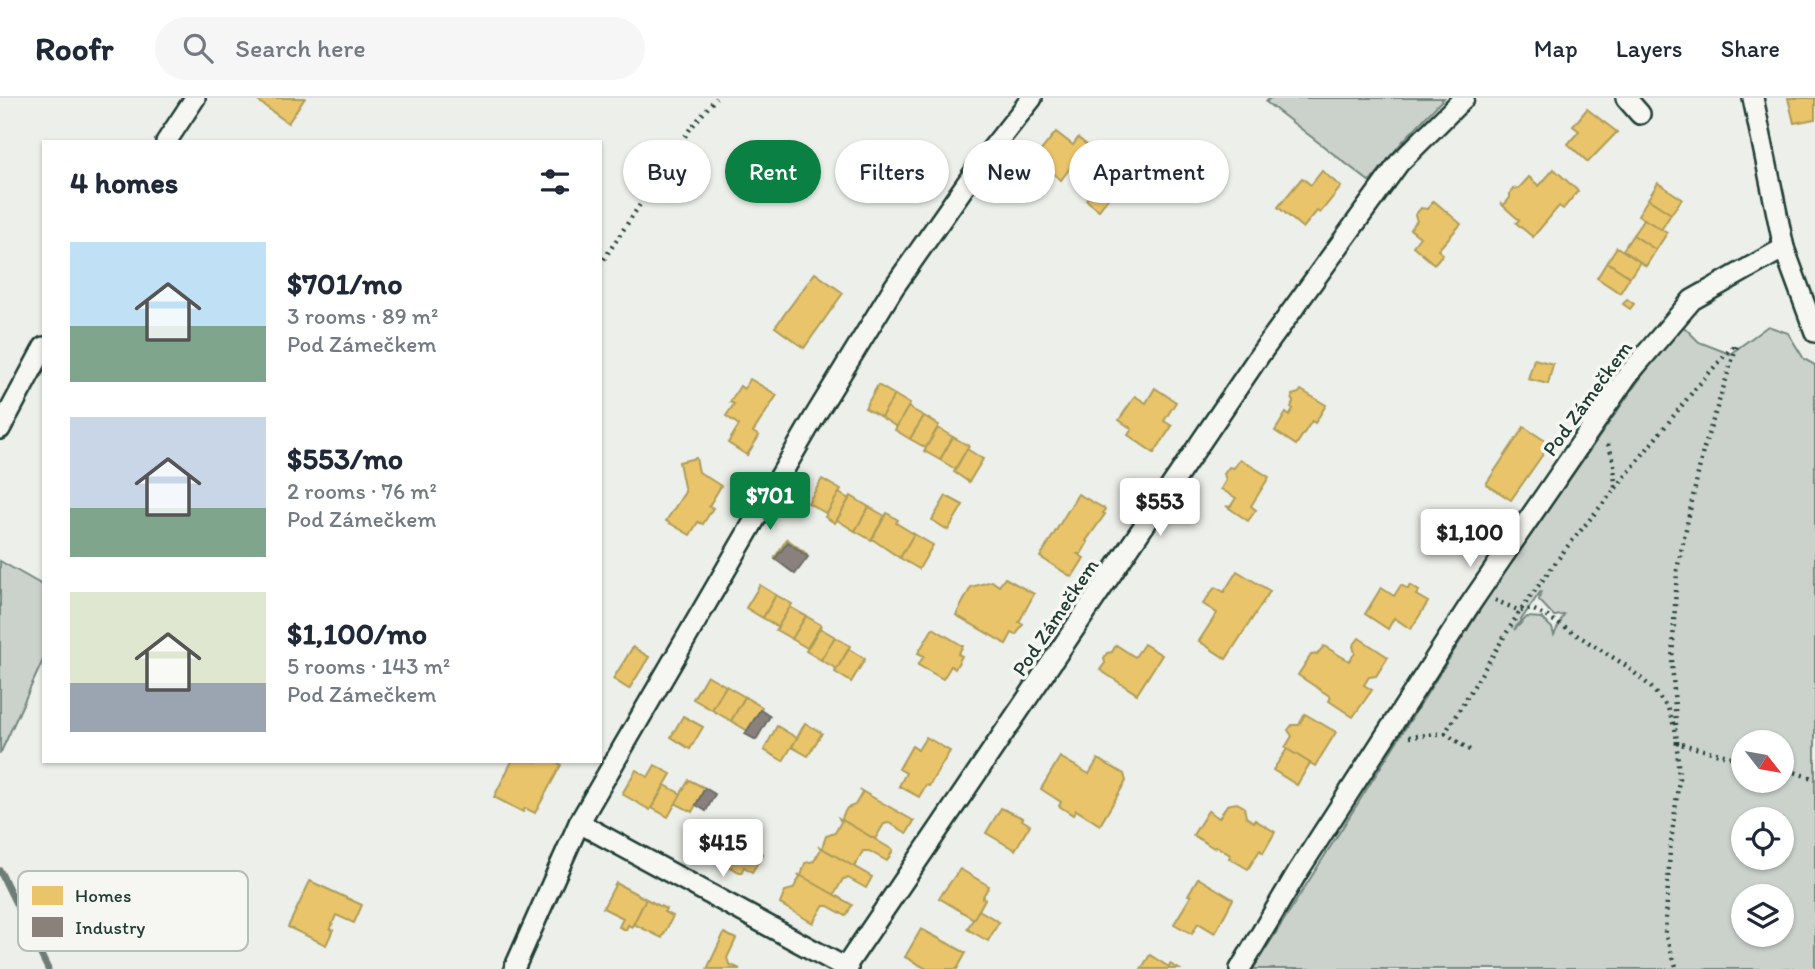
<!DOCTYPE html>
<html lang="en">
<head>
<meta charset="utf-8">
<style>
	:root { --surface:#fff; --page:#f6f6f7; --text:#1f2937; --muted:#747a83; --line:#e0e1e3; --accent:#0b8043 }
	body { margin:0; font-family:Itim,sans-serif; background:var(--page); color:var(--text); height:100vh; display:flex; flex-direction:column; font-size:26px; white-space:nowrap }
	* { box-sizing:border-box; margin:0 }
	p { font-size:23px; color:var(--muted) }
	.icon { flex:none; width:38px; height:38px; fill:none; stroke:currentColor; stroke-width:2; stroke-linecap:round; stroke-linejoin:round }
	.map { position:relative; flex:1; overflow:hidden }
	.panel { position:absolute; left:42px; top:42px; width:560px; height:623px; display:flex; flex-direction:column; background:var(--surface); border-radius:0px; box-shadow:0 2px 5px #0004 }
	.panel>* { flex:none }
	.top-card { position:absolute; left:623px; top:42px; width:665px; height:63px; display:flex; gap:14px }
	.needle { width:46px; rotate:121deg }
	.buttons { position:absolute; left:1731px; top:632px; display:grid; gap:14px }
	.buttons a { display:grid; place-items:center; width:63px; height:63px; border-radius:50%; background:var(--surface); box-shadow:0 2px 5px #0004; font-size:35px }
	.price { position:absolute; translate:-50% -60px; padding:0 16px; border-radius:7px; background:#fff; color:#222; font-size:23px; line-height:46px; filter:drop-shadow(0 2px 4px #0008) }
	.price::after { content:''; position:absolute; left:50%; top:42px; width:21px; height:16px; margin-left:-10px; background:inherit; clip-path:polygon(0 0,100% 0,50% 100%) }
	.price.on { background:var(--accent); color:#fff }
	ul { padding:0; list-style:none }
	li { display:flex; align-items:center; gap:21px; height:175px; padding:0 28px }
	li span { display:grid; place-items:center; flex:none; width:196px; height:140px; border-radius:0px; color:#555 }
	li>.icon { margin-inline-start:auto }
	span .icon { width:84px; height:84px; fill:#fffc; stroke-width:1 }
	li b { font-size:30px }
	h2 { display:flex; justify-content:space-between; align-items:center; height:84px; padding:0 28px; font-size:30px }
	.pill { padding:0 24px; border-radius:32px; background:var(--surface); box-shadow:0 2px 5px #0004; font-size:24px; line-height:63px }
	.pill.on { background:var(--accent); color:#fff }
	header { display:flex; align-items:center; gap:42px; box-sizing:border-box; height:98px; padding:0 35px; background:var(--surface); border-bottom:2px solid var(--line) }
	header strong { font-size:33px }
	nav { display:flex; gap:38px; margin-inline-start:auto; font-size:24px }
	.search { width:490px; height:63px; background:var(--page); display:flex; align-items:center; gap:18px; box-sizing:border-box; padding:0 24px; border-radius:38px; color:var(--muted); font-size:26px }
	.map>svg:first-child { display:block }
	.green { fill:#cbd2cc; stroke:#758880; stroke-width:2; fill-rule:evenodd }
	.homes { fill:#e9c46a; stroke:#ac9c5a; stroke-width:2 }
	.industry { fill:#8a817c; stroke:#6a6d66; stroke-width:2 }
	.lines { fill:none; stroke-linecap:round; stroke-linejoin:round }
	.stream { stroke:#6c7e77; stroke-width:7 }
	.street-casing { stroke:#1f3d34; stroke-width:24 }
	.path { stroke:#1f3d34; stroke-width:4.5; stroke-dasharray:2 5; stroke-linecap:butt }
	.street { stroke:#f6f6f2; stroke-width:19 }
	.labels { text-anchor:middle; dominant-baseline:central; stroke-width:7; stroke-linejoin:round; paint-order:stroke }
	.street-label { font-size:21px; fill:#1f3d34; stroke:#f6f6f2 }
	.key { fill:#f6f6f2; stroke:#b6beb9; stroke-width:2 }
	.key-label { font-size:19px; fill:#1f3d34 }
</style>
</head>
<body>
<header>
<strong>Roofr</strong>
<div class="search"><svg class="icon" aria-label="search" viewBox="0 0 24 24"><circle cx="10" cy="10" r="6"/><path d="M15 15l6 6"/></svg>Search here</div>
<nav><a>Map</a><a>Layers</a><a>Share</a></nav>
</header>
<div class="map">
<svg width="1815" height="871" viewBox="0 0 1815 871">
	<rect width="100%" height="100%" fill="#edefea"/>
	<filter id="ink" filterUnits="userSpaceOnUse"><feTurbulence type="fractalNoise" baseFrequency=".0143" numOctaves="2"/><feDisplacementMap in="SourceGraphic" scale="14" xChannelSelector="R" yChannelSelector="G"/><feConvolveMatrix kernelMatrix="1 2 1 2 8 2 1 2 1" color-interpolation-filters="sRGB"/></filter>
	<g filter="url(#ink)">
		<g class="green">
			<polygon points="1270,0 1444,0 1403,43 1370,84 1266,4"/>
			<path d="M1682 227 1699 244 1730 256 1768 228 1788 235 1804 261 1815 267V871H1253L1497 485 1653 262ZM1541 493 1539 502 1554 518 1564 517 1554 537 1552 530 1542 520 1527 519 1514 532ZM1743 644H1782V682H1743ZM1743 721H1782V760H1743ZM1743 798H1782V836H1743Z"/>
			<polygon points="0,463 44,488 44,560 0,656"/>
		</g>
		<g class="homes">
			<polygon points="254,0 305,0 288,25"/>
			<polygon points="1788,0 1815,0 1815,21 1794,25"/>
			<polygon points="1587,11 1617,34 1588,64 1568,46 1579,33 1573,28"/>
			<polygon points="1056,34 1073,47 1078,40 1087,47 1061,82 1035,60"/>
			<polygon points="1030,70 1045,81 1037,92 1022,81"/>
			<polygon points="1554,71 1578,93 1563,111 1559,108 1533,139 1516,125 1519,122 1500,105 1504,107 1510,100 1510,95 1513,91 1519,90 1529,79 1539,88"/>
			<polygon points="1322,73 1341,89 1320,115 1317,113 1303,130 1278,109 1302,80 1311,87"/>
			<polygon points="1100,83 1113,94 1099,112 1086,102"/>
			<polygon points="1658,85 1682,101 1671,116 1648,101"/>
			<polygon points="1648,101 1671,116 1661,132 1638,117"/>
			<polygon points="1434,103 1461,126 1438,152 1443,156 1434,166 1413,148 1420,139 1410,131 1417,123 1415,117 1421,110 1427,111"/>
			<polygon points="1644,121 1667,135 1656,152 1633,137"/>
			<polygon points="1633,137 1656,152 1646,168 1623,152"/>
			<polygon points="1617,149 1640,164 1630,179 1607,164"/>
			<polygon points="1607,164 1630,179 1620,195 1597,180"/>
			<polygon points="815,175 843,195 804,250 775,229"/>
			<polygon points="1627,201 1634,206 1630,211 1623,206"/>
			<polygon points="1534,261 1553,266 1548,286 1528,281"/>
			<polygon points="750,281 777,297 753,334 759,338 747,357 728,345 739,327 726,318 734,306 730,304 740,288 744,291"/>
			<polygon points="878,287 895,297 881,319 865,310"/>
			<polygon points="1155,290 1176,304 1164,323 1172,328 1154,355 1128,337 1132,331 1119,322 1135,298 1146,305"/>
			<polygon points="1301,292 1326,307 1315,325 1312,323 1296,347 1275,333 1286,315 1289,317 1293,311 1291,309 1293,304 1292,297 1299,295"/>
			<polygon points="895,297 910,306 897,329 881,319"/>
			<polygon points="908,309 924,318 910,341 895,332"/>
			<polygon points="924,318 939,327 926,350 910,341"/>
			<polygon points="1524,329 1550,346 1511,402 1486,386"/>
			<polygon points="938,330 953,339 940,362 924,353"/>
			<polygon points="953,339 969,348 955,371 940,362"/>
			<polygon points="967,351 983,361 969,384 954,374"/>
			<polygon points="696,360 699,374 721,388 709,408 713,410 703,426 698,424 690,437 666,423 685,394 679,364"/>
			<polygon points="1240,361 1269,379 1251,408 1256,412 1248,423 1226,408 1230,409 1236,400 1221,391 1226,382 1224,376 1229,369 1234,370"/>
			<polygon points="822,381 841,392 827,416 808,405"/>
			<polygon points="839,395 849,401 835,425 825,419"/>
			<polygon points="1078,396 1105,411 1103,415 1105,416 1086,443 1088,444 1081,456 1078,456 1084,460 1072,479 1040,459"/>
			<polygon points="851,398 869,409 855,433 837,422"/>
			<polygon points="946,398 963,407 948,432 932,422"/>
			<polygon points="869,409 885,418 871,442 855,433"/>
			<polygon points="887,415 898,422 896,425 914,436 900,460 872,441"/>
			<polygon points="914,436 933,447 919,471 900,460"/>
			<polygon points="787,441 807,456 806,458 788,444 776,460 775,459"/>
			<polygon points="1237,473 1270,493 1226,561 1199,543 1217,515 1203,506 1215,489 1224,494"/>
			<polygon points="1005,480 1034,496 1019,524 1023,526 1016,537 1012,535 1006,546 956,517 971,489 992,483 999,488"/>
			<polygon points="760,487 776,497 763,520 746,510"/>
			<polygon points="1401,487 1408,491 1410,487 1419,493 1416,497 1428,504 1411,531 1394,520 1388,531 1365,516 1381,490 1394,498"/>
			<polygon points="776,497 792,506 778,529 763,520"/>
			<polygon points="790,509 806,518 792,541 776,532"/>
			<polygon points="806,518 821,527 807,550 792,541"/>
			<polygon points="820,530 835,539 821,562 806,553"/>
			<polygon points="933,530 963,548 958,556 962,558 955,571 951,568 943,581 918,567 924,558 918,555"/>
			<polygon points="835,539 850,548 837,571 821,562"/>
			<polygon points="1359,540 1388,559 1376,578 1369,579 1364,587 1372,592 1353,619 1329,603 1331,599 1298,577 1311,557 1317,556 1324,548 1349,563 1355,555 1353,548"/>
			<polygon points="1144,546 1162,557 1137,596 1100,572 1105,565 1104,560 1107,555 1112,554 1116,547 1135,559"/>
			<polygon points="633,549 649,559 629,591 613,581"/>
			<polygon points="849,551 865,561 851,584 835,574"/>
			<polygon points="707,577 726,588 712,612 693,601"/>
			<polygon points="726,588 745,599 731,623 712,612"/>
			<polygon points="745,599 762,609 748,633 731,623"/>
			<polygon points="1305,616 1336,634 1315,668 1285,650 1292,638 1288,632 1292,627 1299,627"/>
			<polygon points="683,618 703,629 690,651 671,639"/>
			<polygon points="805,625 822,635 808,658 792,649"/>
			<polygon points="777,628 797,640 783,663 764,652"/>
			<polygon points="926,639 950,653 929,688 926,687 919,699 899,688 906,675 899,671 912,648 918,652"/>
			<polygon points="1287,651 1310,665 1297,687 1273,672"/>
			<polygon points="1060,659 1089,676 1098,661 1124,676 1126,683 1100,727 1076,712 1073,717 1059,708 1061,704 1041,691"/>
			<polygon points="512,663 556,663 561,667 535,715 525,710 523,714 494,699"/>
			<polygon points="655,667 671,676 650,712 622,696 636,672 648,679"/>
			<polygon points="689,682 705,690 692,714 675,705"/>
			<polygon points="665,687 681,696 668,719 652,710"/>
			<polygon points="860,692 914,723 907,735 889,725 884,726 875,741 842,722 843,717 847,710 855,707 862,695"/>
			<polygon points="1237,705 1244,709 1246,719 1254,724 1255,722 1275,734 1263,755 1260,752 1248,771 1229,760 1230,757 1216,748 1214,750 1193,737 1208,713 1219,720 1227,707"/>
			<polygon points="1001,710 1023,720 1022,722 1030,727 1015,752 986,735"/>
			<polygon points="839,720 893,752 887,763 869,753 863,753 854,769 822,750 826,738 835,735 841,724"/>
			<polygon points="721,733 738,742 724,766 708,756"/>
			<polygon points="738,742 763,756 752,774 744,769 741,775 724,766"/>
			<polygon points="818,748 872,779 866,790 848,780 843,781 834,797 801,778 805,765 814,763 821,751"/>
			<polygon points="960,771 989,788 982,800 985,801 974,821 939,800"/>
			<polygon points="798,776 852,807 846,818 828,808 823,808 813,825 780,806 785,793 793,791 800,779"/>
			<polygon points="1198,780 1233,801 1215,835 1198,825 1192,836 1174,826 1191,798 1188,797"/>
			<polygon points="310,783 362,807 354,825 336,817 330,831 333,832 326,847 288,829"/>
			<polygon points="616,785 646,801 632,829 628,827 626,832 619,829 623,820 603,810"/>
			<polygon points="646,801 666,811 664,814 673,818 662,840 634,826 632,829"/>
			<polygon points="979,812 999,824 988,843 967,831"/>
			<polygon points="921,831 966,855 957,871 927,871 905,859"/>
			<polygon points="724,835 736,841 727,860 729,866 740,871 707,871"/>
			<polygon points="1150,857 1169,869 1170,866 1179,871 1141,871"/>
		</g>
		<g class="industry">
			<polygon points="788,444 808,459 795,476 775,461"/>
			<polygon points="760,612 770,618 756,642 745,636"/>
			<polygon points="705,690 715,696 706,713 696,707"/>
			<polygon points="712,735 718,738 708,756 698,751 705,738"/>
		</g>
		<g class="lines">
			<polyline class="stream" points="0,773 48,871"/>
			<defs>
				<g id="street">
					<polyline points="1626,0 1640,16"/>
					<polyline points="1753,0 1784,150 1815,234"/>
					<polyline points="166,44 195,0"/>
					<polyline points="0,331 44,249"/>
					<polyline points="579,725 848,871"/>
					<polyline points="514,871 579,725 815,318 894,189 983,62 1032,0"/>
					<polyline points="844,871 1259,258 1399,65 1464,0"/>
					<polyline points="1240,871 1297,775 1469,508 1627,278 1692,202 1784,150"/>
				</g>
			</defs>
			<use href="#street" class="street-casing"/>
			<g class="path">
				<polyline points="600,167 690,31 716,0"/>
				<polyline points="1616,390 1695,291 1735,246"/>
				<polyline points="1495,502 1520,513 1532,511 1548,519 1625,567 1650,588 1668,610 1676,634 1679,681 1670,752 1665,836 1677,871"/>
				<polyline points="1676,627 1672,562 1677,472 1703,353 1738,244"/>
				<polyline points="1445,635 1471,653"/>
				<polyline points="1409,639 1445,635 1520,513 1567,449 1615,391 1614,364 1607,343"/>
				<polyline points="1677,643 1677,645 1743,662"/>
				<polyline points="1782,670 1815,681"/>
			</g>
			<use href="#street" class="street"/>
		</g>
	</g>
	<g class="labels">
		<g class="street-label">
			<text transform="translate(1587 300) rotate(-54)">Pod Zámečkem</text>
			<text transform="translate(1055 519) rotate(-56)">Pod Zámečkem</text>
		</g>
	</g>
	<rect x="18" y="773" width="230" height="80" rx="10" class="key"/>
	<rect x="32" y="788" width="31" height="19" fill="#e9c46a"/>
	<rect x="32" y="819" width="31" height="20" fill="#8a817c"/>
	<g class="key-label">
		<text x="75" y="804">Homes</text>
		<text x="75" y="836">Industry</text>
	</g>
</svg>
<div class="buttons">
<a><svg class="needle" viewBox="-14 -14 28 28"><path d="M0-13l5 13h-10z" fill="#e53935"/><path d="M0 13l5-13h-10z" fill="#747a83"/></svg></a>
<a><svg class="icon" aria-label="locate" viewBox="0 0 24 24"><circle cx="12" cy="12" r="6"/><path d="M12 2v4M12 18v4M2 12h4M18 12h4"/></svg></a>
<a><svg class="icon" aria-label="layers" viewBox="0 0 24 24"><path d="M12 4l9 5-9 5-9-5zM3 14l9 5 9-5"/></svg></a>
</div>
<b class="price on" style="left:770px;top:434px">$701</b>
<b class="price" style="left:1160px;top:440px">$553</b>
<b class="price" style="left:1470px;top:471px">$1,100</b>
<b class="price" style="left:723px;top:781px">$415</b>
<div class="top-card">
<a class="pill">Buy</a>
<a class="pill on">Rent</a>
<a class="pill">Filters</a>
<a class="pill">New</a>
<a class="pill">Apartment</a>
</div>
<section class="panel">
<h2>4 homes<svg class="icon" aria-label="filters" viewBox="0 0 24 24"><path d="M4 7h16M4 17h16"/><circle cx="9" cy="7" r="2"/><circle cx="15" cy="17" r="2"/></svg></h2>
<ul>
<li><span style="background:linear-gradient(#bfe0f5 60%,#7fa58c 0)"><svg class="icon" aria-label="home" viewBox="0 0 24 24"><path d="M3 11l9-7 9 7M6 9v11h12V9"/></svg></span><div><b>$701/mo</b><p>3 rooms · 89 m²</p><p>Pod Zámečkem</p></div></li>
<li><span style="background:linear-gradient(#c9d6e8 65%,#7fa58c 0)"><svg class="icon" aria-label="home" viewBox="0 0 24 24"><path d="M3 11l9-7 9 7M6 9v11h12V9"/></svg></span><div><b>$553/mo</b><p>2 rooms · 76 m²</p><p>Pod Zámečkem</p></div></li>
<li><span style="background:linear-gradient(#dfe7d0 65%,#9aa5b1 0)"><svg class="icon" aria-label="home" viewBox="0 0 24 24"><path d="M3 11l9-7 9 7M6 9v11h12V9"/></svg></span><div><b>$1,100/mo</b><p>5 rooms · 143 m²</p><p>Pod Zámečkem</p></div></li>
</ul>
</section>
</div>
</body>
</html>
